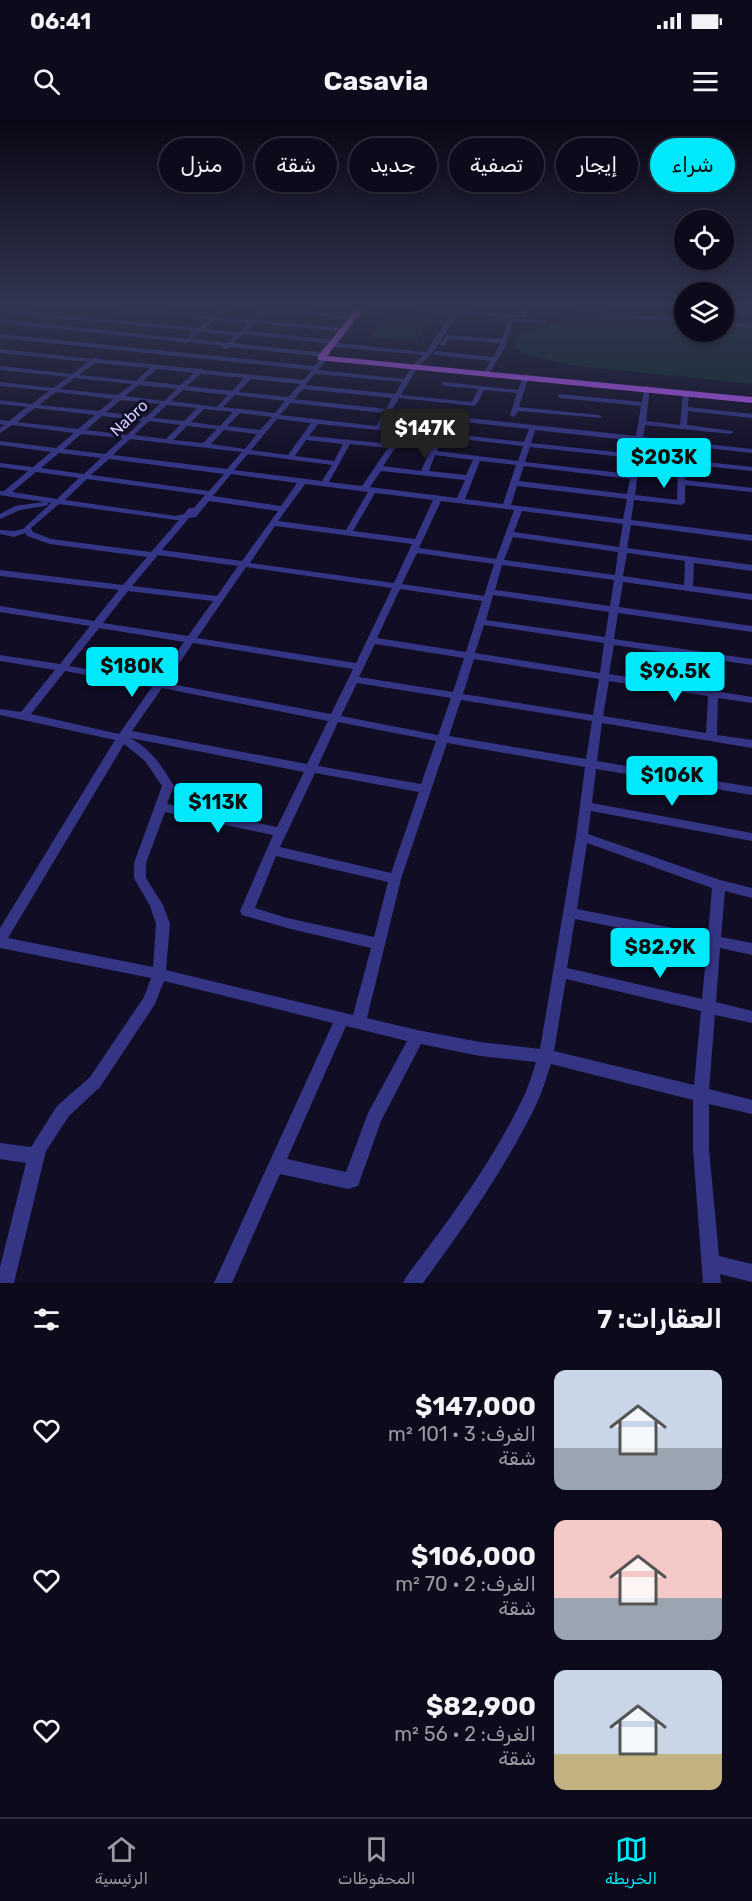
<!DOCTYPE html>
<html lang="ar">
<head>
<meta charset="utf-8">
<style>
	:root { --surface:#0c0a1b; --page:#1a1828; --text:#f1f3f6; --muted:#9a9aa3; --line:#2c2b3a; --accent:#00e9fa }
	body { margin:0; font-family:Rubik,Vazirmatn,sans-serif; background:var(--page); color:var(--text); direction:rtl; height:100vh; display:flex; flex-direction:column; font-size:22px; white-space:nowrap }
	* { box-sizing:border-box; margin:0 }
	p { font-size:20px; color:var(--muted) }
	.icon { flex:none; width:33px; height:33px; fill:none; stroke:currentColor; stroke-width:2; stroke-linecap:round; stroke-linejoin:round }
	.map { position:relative; height:1163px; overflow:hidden; direction:ltr }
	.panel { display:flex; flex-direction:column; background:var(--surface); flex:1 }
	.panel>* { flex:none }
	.guide { position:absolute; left:18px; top:18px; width:717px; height:54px; direction:rtl; display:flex; gap:12px }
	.tools { position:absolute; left:674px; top:90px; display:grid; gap:12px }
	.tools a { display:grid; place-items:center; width:60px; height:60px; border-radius:50%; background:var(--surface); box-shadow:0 3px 9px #0003,0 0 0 2px var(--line); font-size:30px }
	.price { position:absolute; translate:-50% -51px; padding:0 14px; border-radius:6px; background:var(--accent); color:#111; font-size:20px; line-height:39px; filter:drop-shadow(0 2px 3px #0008) }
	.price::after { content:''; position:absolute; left:50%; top:36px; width:18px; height:14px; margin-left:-9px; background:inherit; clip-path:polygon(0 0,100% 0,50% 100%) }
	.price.on { background:#222; color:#fff }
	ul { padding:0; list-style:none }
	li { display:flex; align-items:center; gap:18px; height:150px; padding:0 30px }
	li span { display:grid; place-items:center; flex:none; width:168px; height:120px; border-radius:12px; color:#555 }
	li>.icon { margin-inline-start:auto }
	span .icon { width:72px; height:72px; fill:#fffc; stroke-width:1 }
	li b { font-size:26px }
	h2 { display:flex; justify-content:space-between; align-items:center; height:72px; padding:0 30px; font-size:26px }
	.tag { padding:0 21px; border-radius:27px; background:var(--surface); box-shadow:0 3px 9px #0003,0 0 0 2px var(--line); font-size:21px; line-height:54px }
	.tag.on { background:var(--accent); color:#111 }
	.status { display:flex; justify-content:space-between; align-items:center; height:42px; padding:0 30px; background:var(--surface); direction:ltr }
	.status svg { height:16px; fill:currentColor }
	header { display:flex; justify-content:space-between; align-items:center; height:78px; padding:0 30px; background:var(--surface); font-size:27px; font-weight:700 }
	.dock { display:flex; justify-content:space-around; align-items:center; height:84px; border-top:2px solid var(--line); background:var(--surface); font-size:16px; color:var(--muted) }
	.dock a { display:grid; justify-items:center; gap:3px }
	.dock .on { color:var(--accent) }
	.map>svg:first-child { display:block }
	.green { fill:#0f2e2c }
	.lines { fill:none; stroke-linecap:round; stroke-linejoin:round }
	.minor { fill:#353586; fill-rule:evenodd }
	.major { fill:#bb56ff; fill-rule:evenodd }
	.labels { text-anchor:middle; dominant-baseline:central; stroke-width:6; stroke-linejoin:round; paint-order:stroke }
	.far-street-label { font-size:16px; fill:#d3cfff; stroke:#100d24 }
</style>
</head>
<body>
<div class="status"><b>06:41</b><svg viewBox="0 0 49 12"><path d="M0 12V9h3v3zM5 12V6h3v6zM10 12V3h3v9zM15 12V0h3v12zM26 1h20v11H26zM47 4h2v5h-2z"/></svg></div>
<header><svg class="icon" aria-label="menu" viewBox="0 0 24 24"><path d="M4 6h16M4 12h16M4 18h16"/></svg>Casavia<svg class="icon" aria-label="search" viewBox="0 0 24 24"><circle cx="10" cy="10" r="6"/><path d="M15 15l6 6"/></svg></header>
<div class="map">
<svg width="752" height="1163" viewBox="0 0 752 1163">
	<rect width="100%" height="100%" fill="#100d24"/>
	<g class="green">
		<polygon points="387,195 430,199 431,199 416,221 370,217"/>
		<polygon points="580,195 684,203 684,212 723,212 723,206 752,208 752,264 577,246 527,235 514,227 514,220 519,213 556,203 566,196"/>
	</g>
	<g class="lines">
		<g class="minor">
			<path d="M96 187H119L212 196 222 187H229L218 197 252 200 266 187 353 196 356 198 355 199 267 192 258 200 343 208 346 210 343 212 255 203 247 211 334 220 337 222 336 223 426 232 452 193 392 187 454 190 456 187H462L459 191 521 195 523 187H529L526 197 514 198 505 227 490 252 487 254 484 252 491 241 436 235 433 233 436 231 493 237 501 223 449 219 444 226 439 225 447 215 502 219 509 198 458 194 434 231 417 248 401 275 472 282 478 269 444 266 441 264 444 262 518 270 523 256 526 254 529 256 519 287 599 295 601 296V298L518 291 515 296 513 297 510 295 517 273 484 270 477 284 474 286 399 278 392 290 636 316 641 286 560 278 557 276 560 274 642 282 644 268 647 266 650 268 646 301 680 305 683 274 686 272 689 274 688 287 752 294V298L688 291 687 305 732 311 734 312 730 314 645 305 643 317 752 329V333L643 321 641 335 752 347V351L686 344 685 360 752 368V372L685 365V382L682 385 634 380 631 400 752 415V421L631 405 627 428 752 445V451L694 443 693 466 752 474V480L623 462 619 487 752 506V512L618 493 614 519 752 539V545L614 525 609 554 752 577V583L718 578 717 615 752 620V628L602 603 597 641 752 667V675L596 649 592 683 752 713V721L591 691 588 714 720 760 752 768V778L725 771 721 817 752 823V835L720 828 716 882 752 891V903L715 895 709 969 752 980V994L709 984V1029L719 1136 752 1144V1162L720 1154 721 1163H703L693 1029V980L551 944C546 958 542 974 535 987 504 1050 464 1107 423 1163H403L406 1157C448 1101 491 1044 522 980 528 968 532 955 536 942L480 936 421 924 381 1001 358 1066 348 1069 280 1054 232 1163H214L333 903 164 861 155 884 100 967 69 996 46 1031 14 1163H0V1147L26 1043 0 1039V1023L31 1027 57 986 90 957 144 877 151 858 0 828V808L115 620 0 595V589L21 592 55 550 0 541V535L60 544 90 506 0 492V486L94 501 119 470 0 456V450L123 465 147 437 50 424 27 416 25 413 14 417 0 414V410L14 411 23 409 51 383 47 382 49 384 45 386 20 390 0 399V394L15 386 44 382 0 375V371H4L28 351 0 347V343L33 347 51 332 0 325V321L56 328 74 313 12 305 0 313V308L4 305 0 304V300L9 301 27 287 0 284V280L32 284 49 271 0 266V262L53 268 68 257 0 250V246L72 254 88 242 0 233V229L93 239 96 237 99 239 198 249 201 248 204 250 303 260 312 250 0 218V214L314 246 324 237 327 239 318 250 404 259 412 246 423 235 335 227 332 225 333 224 243 214 233 223 327 233 330 235 327 237 230 227 225 230 222 228 224 226 188 222 185 224 182 222 0 203V199L186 219 194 211 0 193V189L198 208 209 199ZM215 200 249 203 239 212 204 209ZM200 212 235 215 227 223 192 219ZM95 243 150 248 136 261 79 255ZM157 249 194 253 180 265 143 261ZM201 254 244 258 232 271 187 266ZM315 254 402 262 395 274 305 265ZM75 258 132 264 118 275 60 269ZM251 259 300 264 288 277 238 272ZM139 265 177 269 164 281 125 276ZM303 269 392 278 386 289 294 279ZM183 270 228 275 217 287 171 281ZM56 272 114 279 99 291 39 285ZM235 275 285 281 275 293 223 287ZM121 280 160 284 146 297 106 292ZM291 283 383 293 376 306 280 295ZM167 285 197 288 184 301 153 298ZM35 288 95 295 78 309 17 302ZM204 289 233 292 220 306 191 302ZM240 293 272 297 260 310 227 306ZM390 294 529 309 524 322 382 306ZM102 296 142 301 127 315 86 310ZM277 299 311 303 288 335 251 330ZM149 301 180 305 166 319 134 315ZM318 304 399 312 391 324 309 316ZM187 306 217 309 203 323 173 320ZM224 310 257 314 245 329 211 324ZM535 310 636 321 634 334 531 323ZM405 313 436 317 421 351 383 346ZM81 314 123 318 105 334 64 329ZM443 317 523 326 518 341 437 331ZM130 319 242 332 227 349 113 335ZM306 320 343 324 334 341 295 336ZM350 324 388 328 362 366 329 362ZM530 327 633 338 630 354 525 342ZM59 333 101 338 84 354 41 348ZM248 334 332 345 322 361 234 350ZM435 335 473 340 466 355 429 351ZM109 339 224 354 209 371 91 355ZM640 339 678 343 677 380 635 375ZM480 341 516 345 503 384 465 379ZM524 346 630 359 627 374 519 361ZM381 351 465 360 457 378 370 367ZM36 352 79 358 57 379 12 372ZM231 354 297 363 281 386 213 376ZM87 359 205 375 194 388H189L184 394 176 396 65 380ZM305 364 368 372 346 410 278 401ZM517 366 627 379 623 399 511 385ZM375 373 433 380 415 419 353 411ZM209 381 278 391 242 441 162 430 189 398 196 397ZM441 381 514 390 496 439 419 428ZM59 384 176 400H179L151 432 51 419 33 412 31 408ZM522 391 623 404 619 427 514 412ZM275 406 412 424 394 463 250 443ZM513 417 618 432 615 455 504 440ZM417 433 494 444 484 476 402 464ZM627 433 685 441 684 465 623 456ZM158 435 238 446 217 476 132 466ZM502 445 614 460 610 486 495 470ZM246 447 392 468 356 543 197 518ZM400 469 482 481 466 532 377 518ZM128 471 213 481 188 516 103 503ZM493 475 609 492 605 517 486 500ZM484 505 604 523 600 553 475 533ZM99 508 184 522 156 561 69 546ZM193 523 353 549 331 594 166 563ZM375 524 464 538 453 572 359 557ZM474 539 599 559 593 595 463 574ZM65 551 152 567 119 614 31 594ZM609 561 708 576 706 613 603 596ZM357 563 451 578 438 615 341 596ZM162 568 328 601 307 644 132 611ZM461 580 592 601 586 639 449 616ZM338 602 436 621 421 664 318 646ZM130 618 304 652 277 707 167 684 174 666C162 646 150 628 130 618ZM447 623 585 647 576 716 540 929 480 922 417 910 367 898 401 759ZM124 624 145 641 162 666 134 743V758L150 786 156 804 153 847 8 818ZM315 653 419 672 391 753 280 727ZM165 692 273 715 240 791 242 795 287 808 371 828 353 895 166 850 170 804 163 785 146 758V743ZM587 723 712 768 708 815 577 789ZM276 736 388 762 374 817 287 798 255 788ZM575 799 707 826 702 879 567 848ZM566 859 701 891 694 965 554 931ZM346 906 407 921 368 993 346 1052 287 1039Z"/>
			<polygon points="555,187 596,188 611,193 677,198 678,187 684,187 682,198 684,198 684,202 610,197 595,192"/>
			<polygon points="723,189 752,191 752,195 723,193"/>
			<polygon points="517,199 544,200 547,202 544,204 515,202 514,201"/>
			<polygon points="723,201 752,204 752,208 723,205"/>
		</g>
		<polygon class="major" points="358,187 365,187 327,236 752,277 752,283 318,240 318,236"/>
	</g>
	<linearGradient id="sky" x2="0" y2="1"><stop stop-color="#090714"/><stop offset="0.53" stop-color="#313550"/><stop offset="1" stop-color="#313550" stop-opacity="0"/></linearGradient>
	<rect width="752" height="350" fill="url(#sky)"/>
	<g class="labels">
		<g class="far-street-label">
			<text transform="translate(129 298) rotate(-43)">Nabro</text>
		</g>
	</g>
</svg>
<div class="tools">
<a><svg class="icon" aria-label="locate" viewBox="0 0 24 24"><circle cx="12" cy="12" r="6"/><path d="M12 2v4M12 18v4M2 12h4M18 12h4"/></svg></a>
<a><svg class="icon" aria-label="layers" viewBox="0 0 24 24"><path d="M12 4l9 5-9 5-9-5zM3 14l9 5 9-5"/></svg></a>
</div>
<b class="price on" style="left:425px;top:340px">$147K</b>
<b class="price" style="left:664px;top:369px">$203K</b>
<b class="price" style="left:132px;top:578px">$180K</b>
<b class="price" style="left:675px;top:583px">$96.5K</b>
<b class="price" style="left:672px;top:687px">$106K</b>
<b class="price" style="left:218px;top:714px">$113K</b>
<b class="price" style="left:660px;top:859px">$82.9K</b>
<div class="guide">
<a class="tag on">شراء</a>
<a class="tag">إيجار</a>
<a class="tag">تصفية</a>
<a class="tag">جديد</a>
<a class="tag">شقة</a>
<a class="tag">منزل</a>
</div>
</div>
<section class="panel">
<h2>العقارات: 7<svg class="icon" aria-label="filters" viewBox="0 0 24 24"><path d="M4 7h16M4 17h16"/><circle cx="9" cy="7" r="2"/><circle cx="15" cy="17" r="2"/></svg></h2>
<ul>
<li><span style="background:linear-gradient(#c9d6e8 65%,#9aa5b1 0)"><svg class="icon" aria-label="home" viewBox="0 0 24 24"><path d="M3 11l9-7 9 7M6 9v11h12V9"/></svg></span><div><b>$147,000</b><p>الغرف: 3 · 101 m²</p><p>شقة</p></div><svg class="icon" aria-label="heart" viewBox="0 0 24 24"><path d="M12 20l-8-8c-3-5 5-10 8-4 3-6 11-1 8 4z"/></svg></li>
<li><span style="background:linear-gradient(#f6c9c9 65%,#9aa5b1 0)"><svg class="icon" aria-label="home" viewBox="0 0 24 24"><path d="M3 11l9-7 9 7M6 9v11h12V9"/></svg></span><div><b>$106,000</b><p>الغرف: 2 · 70 m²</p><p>شقة</p></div><svg class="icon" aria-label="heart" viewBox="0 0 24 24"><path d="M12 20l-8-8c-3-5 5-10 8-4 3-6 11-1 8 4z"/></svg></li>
<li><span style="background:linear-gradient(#c9d6e8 70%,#c2b280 0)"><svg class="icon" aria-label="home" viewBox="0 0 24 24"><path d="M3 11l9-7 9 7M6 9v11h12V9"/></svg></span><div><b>$82,900</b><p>الغرف: 2 · 56 m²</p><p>شقة</p></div><svg class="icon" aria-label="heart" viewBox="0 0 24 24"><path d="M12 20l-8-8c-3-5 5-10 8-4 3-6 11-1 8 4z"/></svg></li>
</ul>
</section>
<nav class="dock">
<a class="on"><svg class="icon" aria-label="map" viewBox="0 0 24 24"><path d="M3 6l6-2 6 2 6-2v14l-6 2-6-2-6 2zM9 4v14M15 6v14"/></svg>الخريطة</a>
<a><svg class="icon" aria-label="saved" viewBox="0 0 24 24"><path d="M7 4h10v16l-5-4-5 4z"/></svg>المحفوظات</a>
<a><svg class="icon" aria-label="home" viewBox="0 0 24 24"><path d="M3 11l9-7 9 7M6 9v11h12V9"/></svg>الرئيسية</a>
</nav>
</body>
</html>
